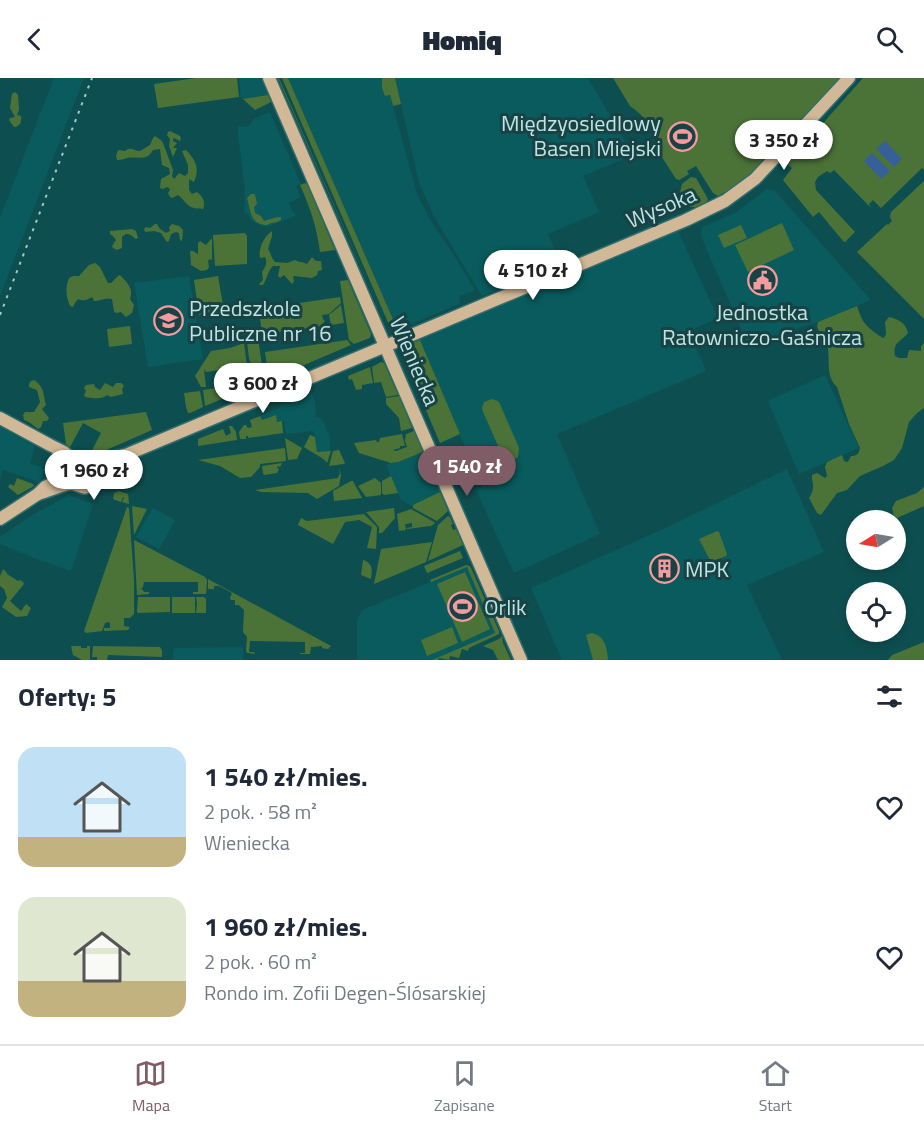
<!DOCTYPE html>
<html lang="pl">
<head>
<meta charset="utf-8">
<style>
	:root { --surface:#fff; --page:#f6f6f7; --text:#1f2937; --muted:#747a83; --line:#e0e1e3; --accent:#7f5c66 }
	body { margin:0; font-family:"Titillium Web",sans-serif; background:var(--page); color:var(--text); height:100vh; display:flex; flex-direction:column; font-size:22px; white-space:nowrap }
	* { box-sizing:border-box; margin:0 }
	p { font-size:20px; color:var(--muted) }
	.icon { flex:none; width:33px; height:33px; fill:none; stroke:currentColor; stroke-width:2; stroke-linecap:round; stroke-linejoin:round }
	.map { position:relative; height:582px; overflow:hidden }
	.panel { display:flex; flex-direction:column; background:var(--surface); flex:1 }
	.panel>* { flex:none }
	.needle { width:39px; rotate:259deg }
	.buttons { position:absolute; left:846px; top:432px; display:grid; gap:12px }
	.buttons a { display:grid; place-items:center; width:60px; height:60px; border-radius:50%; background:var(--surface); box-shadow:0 3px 9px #0003; font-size:30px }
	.price { position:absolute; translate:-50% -51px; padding:0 14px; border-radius:21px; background:#fff; color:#222; font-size:20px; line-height:39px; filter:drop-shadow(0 2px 3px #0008) }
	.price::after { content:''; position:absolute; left:50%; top:36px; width:18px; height:14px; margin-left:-9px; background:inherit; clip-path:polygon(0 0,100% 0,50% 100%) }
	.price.active { background:var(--accent); color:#fff }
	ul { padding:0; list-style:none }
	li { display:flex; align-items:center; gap:18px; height:150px; padding:0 18px }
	li span { display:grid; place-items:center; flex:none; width:168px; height:120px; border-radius:18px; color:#555 }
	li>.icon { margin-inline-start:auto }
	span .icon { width:72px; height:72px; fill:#fffc; stroke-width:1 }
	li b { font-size:26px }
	h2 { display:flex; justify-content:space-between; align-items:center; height:72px; padding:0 18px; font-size:26px }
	header { display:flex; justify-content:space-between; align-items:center; height:78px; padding:0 18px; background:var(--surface); font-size:27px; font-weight:800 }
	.tab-bar { display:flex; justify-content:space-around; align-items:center; height:84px; border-top:2px solid var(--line); background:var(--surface); font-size:16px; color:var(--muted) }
	.tab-bar a { display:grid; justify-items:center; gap:3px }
	.tab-bar .active { color:var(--accent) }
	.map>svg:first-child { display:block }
	.built { fill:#095b5d }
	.green { fill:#4b7338 }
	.water { fill:#36609a }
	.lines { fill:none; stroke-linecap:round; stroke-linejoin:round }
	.secondary-casing { stroke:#316d6e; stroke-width:15 }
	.secondary { stroke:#d1b998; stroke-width:12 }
	.rail { stroke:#9fc9c9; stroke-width:2; stroke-dasharray:3 6; stroke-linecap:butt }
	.labels { text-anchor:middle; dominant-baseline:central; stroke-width:6; stroke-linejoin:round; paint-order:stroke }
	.poi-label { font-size:22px; fill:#bfe4e4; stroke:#184243; text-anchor:start }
	.street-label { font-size:22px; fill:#bfe4e4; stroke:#184243 }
</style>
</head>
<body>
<header><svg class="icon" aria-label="back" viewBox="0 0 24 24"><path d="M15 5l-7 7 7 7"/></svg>Homiq<svg class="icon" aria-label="search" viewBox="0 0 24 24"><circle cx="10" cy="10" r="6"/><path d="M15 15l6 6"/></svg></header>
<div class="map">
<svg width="924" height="582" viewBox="0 0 924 582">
	<rect width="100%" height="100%" fill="#0d4f50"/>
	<g class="built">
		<polygon points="54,0 84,0 0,218 0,140"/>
		<polygon points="239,0 261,0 268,17 243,21 241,19"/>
		<polygon points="288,0 382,0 382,9 386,18 390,17 417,116 433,147 454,177 475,212 460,218 459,226 407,248 395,246"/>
		<polygon points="395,0 588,0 633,77 583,98 599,134 548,156 561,186 482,218 435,140 419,105"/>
		<polygon points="270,34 301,106 296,108 301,119 289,125 293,135 297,137 267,149 257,146 251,142 248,136 244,135 245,112 237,48 246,49 251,46 253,41"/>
		<polygon points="767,111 775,113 871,222 818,244 804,248 750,272 701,158 702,149 735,135"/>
		<polygon points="678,153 718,240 689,253 706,293 557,356 600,456 514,495 476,412 482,409 420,262"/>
		<polygon points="189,198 203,281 148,289 134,205"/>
		<polygon points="825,297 859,370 799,396 768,323"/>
		<polygon points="311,314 315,323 316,340 320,340 324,345 328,355 329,355 331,373 317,374 315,357 313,353 286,356 284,343 277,344 276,338 262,342 260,338 279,330 279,327"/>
		<polygon points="0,349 35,368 30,385 45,391 39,404 3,392 0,400"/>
		<polygon points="423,374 440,414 411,428 401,422 386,387 391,385 398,384"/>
		<polygon points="787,391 824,474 747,507 782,582 562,582 531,510 672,447"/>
		<polygon points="69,417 93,426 71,493 42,483 0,466 0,459 32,437"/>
		<polygon points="153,430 175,442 159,471 136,459"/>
		<polygon points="467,489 495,555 432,582 357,582 357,542 362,532"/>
		<polygon points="242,569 243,571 243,582 173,582 173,572 175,570"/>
	</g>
	<g class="green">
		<polygon points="196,0 237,0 239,19 158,30 154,6"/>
		<polygon points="273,0 276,0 382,243 379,244"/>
		<polygon points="278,0 279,0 384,242"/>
		<path d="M282 0H288L395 246 407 248 409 251C403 253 395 254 390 249Z"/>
		<polygon points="382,0 395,0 401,26 393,28 390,17 385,18 382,10"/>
		<polygon points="613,0 841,0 762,86 737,107 718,118 713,115 696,88 687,93 689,96 679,102 676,101 660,76 658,64 652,52 642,43 644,40 638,34 630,28"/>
		<polygon points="863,0 924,0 924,92 922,90 881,130 873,122 869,126 871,130 834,92 830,95 827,93 818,99 815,104 816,112 855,154 845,164 843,163 819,134 813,139 783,102 792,90 787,86"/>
		<path d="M15 14 18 17 19 32 17 37 21 38C22 43 20 49 14 49L9 42 10 40 15 39 10 30 12 16Z"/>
		<polygon points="268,17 271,24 255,32 243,21"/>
		<polygon points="170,53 180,58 181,60 180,63 174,60 173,61 173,63 177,65 173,70 177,70 173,79 169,68 170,61 167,57 168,54"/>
		<path d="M155 58 161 62 163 65 173 92 172 98 174 101 179 95 185 98 188 95V87L182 73 186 72C196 82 200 91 194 104L189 101V112L192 116 197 114C203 119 206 124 203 131 200 130 197 131 194 130 187 129 183 120 178 117L172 120 170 119 168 115 170 112 169 110 167 109 163 111 160 110 161 101 170 96 169 90 162 87 160 71 153 72C146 84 139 78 127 80 124 81 121 82 117 82L116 78 118 72 125 73C131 68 133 73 140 73L150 67 153 60Z"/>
		<polygon points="691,99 696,100 708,121 706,125 696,129 690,129 688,125 685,126 679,119 682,106"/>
		<polygon points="924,103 924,241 857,174 887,146 888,147 892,143 890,139 891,134"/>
		<path d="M305 105 307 106 335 172 320 174C317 150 310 129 300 107Z"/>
		<path d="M251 116H255L257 126 254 129 255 135 261 138 264 143C270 141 276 139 281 139V142L277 144 271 145 267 147C250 146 251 134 247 120Z"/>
		<polygon points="782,145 794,172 748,194 735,167"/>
		<polygon points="155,146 157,146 160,151 166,155 170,153 169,149 172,146 179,148 183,152 182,163 180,162 179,155 176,154 171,156 169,163 167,164 161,155 154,153 145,154 144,151 146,149 150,150"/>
		<polygon points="741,147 747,160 724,170 718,157"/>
		<path d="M132 151 136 153 138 160 136 161C131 157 127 153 122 159V170L117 172 113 170 112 168 116 162 113 158 110 156V153Z"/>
		<path d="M272 153V158L268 171C271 175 271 180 275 184L287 185 295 182 299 184H302L307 186 312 179 316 183H321L322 192 318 193 317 197 312 200 294 198 293 199 294 203 293 205 292 206 284 197 280 200 278 198 280 188H273C268 192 267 201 263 207H260L259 206 263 202 262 194C265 189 268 186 265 179L260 180C258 171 264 158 272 153Z"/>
		<polygon points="245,155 247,158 247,186 215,188 213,157"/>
		<polygon points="211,161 212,161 212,182 210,181 208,183 209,189 207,192 201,193 191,187 190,173 193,173 198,176 198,165 200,163 206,167"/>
		<path d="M95 185 100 189 108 205H111L118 198 120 197C127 204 134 211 130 221L134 227 132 235 126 239 121 234 116 235 114 233 112 221C106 219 100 223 94 223L92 219C90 220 88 221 86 222 76 224 80 216 73 229L70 228C66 219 65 209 69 200L73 198H79L89 187Z"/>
		<polygon points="218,198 224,233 199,237 194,202"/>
		<polygon points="348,202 371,256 370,260 354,266 349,262 340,203"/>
		<polygon points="340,219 341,225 329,236 322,237 323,241 325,243 323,245 324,248 262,256 259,231"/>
		<polygon points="341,227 344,245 331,247 329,237"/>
		<path d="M857 228C859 233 860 238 863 243 866 248 878 258 884 260L886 256 885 244 889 239C898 241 906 245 908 255 901 264 892 264 895 278L899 280H907L909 272 921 273V268L924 265V330L917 335 909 344 902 370 894 382 883 388 860 398 847 412 837 415 821 437 817 435 809 420C811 417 813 413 813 410 814 405 811 402 812 397L817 395 825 400 827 398 825 389 827 384 842 377 844 383 848 384 851 378C857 378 859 376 860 370L849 346 837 309C823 296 833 277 825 261 823 257 819 254 817 249L818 244Z"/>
		<polygon points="130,248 132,266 109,269 107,251"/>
		<polygon points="258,260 264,301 254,302 256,299 249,281 247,264"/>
		<polygon points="347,262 351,267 269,302 265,274"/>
		<polygon points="420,262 460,356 440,365 405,283 405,279 410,266"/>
		<polygon points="244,265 247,288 206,294 204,291 206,309 201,309 195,298 211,273 230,270"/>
		<polygon points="381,284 384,285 398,317 386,319 381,304 374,305 372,289"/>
		<polygon points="370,289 373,305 362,307 362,311 356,312 352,301 349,302 348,298"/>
		<path d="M34 302C45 309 43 317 46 327L42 331 49 340 47 343H43L41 349 38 351 29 344 24 342 23 337 25 334H34L40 324 37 312 29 309V306L31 303Z"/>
		<path d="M105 305 113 309 116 305H121L124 308 122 311 123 316 111 319 107 317C102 322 92 320 85 319L84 317 86 313 84 310 86 307 94 306 95 309 100 312Z"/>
		<polygon points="230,308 231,310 232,317 205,328 203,312"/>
		<polygon points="200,313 203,329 190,335 188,335 186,329 184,315"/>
		<polygon points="399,318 412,350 401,353 399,340 386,326 386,320"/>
		<path d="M492 321 498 323 500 326 519 370 518 379C513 383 507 384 503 379L483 334 482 330 484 324Z"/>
		<polygon points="146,334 152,352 88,380 101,355 83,345 70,369 66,366 63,345"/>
		<polygon points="276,337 277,344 282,343 283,355 248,360 248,358 246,358 246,361 240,361 239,354 244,347 246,347 248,350 252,349 250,342 260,338 262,342"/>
		<polygon points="229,348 232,348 236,354 237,362 198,368 198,361 223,351 226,358 231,355"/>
		<polygon points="414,353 423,374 398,384 391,385 359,375 354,365 376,362 377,364 379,364 380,360 402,356 405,368 400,368 400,370 393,372 396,373 407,369 405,363 406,356"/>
		<path d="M310 357 315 359 317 374 331 373 327 385C324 380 311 374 304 369Z"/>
		<polygon points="285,360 302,370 297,381 288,382"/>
		<polygon points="285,370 286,383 260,386 260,389 251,399 240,400 220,388 198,382"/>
		<polygon points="339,372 345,385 344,386 329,388 333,373"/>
		<polygon points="282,385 280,389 278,388 277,390 279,391 277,395 264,397 263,395 262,388"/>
		<polygon points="339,389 341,397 339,408 317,421 308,415 261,414 255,412 338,400 339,397 340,397"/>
		<polygon points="391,398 398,415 384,417 382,415 382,403"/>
		<polygon points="17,400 33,406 34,408 18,417 8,409 10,406 14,408"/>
		<polygon points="375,400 381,405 381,417 366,419 358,408"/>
		<polygon points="351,403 353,403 362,420 334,423 333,413"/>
		<path d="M924 409V428C915 432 906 436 897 440L894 438 892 430 896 423 917 415Z"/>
		<polygon points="119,413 128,416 129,426 122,424 124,420 123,419 121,424 113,421 114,415"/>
		<polygon points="440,414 448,433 437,443 413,430 413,427"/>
		<polygon points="132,428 147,431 134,457"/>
		<polygon points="127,429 129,430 134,503 134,536 130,540 124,540 124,548 130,549 128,552 104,553 104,550 110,550 110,545 108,544 105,545 102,553 86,555 84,553"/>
		<polygon points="394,430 395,440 382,455 379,455 379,449 366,434"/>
		<polygon points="411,431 434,444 435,445 431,448 407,451 407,450 412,449 412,445 405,446 406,452 399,453 397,436"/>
		<polygon points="364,436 377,449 376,471 367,470 372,449 359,442 345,444 333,466 298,447 301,440 307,443"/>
		<polygon points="448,438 450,439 453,446 451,447 453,452 456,451 463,467 428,483 438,447"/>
		<polygon points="717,453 719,454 727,476 726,478 711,484 699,461"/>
		<polygon points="134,462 205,499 207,502 206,516 193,516 193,514 198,514 198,504 144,504 143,509 141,511 143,512 144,514 149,514 149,516 137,517"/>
		<polygon points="432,464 426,484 374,506 381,471"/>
		<polygon points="460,473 463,480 427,495 424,488"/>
		<path d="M363 482C374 486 372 492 371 501L361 497Z"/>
		<polygon points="466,487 470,488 471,490 499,553 499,556 469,570 468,573 462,571 459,580 450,578 449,582 439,580 438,582 432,582 495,555 467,489 431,504 430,502"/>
		<polygon points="3,491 7,495 7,496 18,503 20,502 23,504 24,506 10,523 21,533 26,526 31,530 27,538 16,539 2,529 7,520 4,511 0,508 0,498"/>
		<polygon points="465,494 490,551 462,564 437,506"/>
		<polygon points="208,501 331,568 328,571 322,570 322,568 311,569 310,576 300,576 300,575 305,575 305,564 250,563 249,574 254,574 255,576 248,575 246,574 247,559 243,554 244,532 239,527 235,527 235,522 231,522 230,520 232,515 219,508 214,508 214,511 208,511"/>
		<polygon points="138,519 170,519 170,534 138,535 137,533"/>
		<rect x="172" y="519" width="23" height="16"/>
		<polygon points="196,519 204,519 206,521 206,535 196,535 197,525"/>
		<polygon points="452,549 458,565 427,578 421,562"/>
		<path d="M591 555C605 557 607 570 608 582H593L586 557Z"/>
		<polygon points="502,558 503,565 511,582 498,582 493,572 483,568 499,561"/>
		<polygon points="924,564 924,582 888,582 892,577"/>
		<polygon points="71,568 81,568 81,570 87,570 87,568 90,568 90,582 82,582 73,577"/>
		<polygon points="93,568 160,569 162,572 162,579 108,577 107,582 97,582 97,579 92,579"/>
	</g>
	<g class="water">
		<polygon points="885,63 902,81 894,89 876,71"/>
		<polygon points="872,75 890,93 881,101 864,83"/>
	</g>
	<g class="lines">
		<defs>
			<g id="secondary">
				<polyline points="269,0 521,582"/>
				<polyline points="0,340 50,367 64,374 77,385 90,388 95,393 96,399"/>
				<polyline points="90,388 97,387 112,380 128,376 686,142 725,123 755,101 849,0"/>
				<path d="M38 416C48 414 64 405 72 406 80 407 84 413 91 407 95 404 96 398 99 394"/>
				<polyline points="0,441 38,416 45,409 68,398 76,389 81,386"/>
			</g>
		</defs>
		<use href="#secondary" class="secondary-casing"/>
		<use href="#secondary" class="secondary"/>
		<polyline class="rail" points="0,237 92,0"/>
	</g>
	<defs>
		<symbol id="stadium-ring" viewBox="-11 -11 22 22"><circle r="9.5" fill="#184243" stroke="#f49b9f" stroke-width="1.5"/><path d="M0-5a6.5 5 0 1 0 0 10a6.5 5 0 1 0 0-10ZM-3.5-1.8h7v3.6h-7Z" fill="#f49b9f"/></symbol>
		<symbol id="civic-ring" viewBox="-11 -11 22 22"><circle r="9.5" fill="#184243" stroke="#f49b9f" stroke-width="1.5"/><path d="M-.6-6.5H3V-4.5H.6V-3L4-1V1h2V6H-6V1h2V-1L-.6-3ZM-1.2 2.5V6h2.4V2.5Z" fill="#f49b9f"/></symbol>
		<symbol id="school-ring" viewBox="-11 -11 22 22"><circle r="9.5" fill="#184243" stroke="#f49b9f" stroke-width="1.5"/><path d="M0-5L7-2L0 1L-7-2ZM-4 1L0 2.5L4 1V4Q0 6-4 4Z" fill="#f49b9f"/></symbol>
		<symbol id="building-ring" viewBox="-11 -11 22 22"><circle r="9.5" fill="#184243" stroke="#f49b9f" stroke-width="1.5"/><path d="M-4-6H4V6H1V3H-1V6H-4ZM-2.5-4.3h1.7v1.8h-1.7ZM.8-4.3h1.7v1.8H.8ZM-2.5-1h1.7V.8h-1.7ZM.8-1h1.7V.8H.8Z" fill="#f49b9f"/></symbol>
	</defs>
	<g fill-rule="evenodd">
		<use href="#stadium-ring" x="666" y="42" width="33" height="33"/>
		<use href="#civic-ring" x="746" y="186" width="33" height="33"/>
		<use href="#school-ring" x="152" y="226" width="33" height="33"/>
		<use href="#building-ring" x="648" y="474" width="33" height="33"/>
		<use href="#stadium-ring" x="446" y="512" width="33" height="33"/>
	</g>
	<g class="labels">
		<g class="poi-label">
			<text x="661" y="45" text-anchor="end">Międzyosiedlowy<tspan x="661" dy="25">Basen Miejski</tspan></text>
			<text x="189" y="230">Przedszkole<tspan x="189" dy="25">Publiczne nr 16</tspan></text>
			<text x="762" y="234" text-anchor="middle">Jednostka<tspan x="762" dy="25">Ratowniczo-Gaśnicza</tspan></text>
			<text x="685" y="491">MPK</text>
			<text x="484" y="529">Orlik</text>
		</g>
		<g class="street-label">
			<text transform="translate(661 129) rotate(-23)">Wysoka</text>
			<text transform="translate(415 283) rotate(67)">Wieniecka</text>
		</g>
	</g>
</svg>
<div class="buttons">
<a><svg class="needle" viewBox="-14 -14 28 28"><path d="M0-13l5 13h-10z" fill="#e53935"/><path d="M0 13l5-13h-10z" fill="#747a83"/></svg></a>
<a><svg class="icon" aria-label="locate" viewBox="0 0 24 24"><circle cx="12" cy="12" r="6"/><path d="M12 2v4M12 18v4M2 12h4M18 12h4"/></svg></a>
</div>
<b class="price" style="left:784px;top:93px">3 350 zł</b>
<b class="price" style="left:533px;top:223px">4 510 zł</b>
<b class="price" style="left:263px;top:336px">3 600 zł</b>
<b class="price active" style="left:467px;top:419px">1 540 zł</b>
<b class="price" style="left:94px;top:423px">1 960 zł</b>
</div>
<section class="panel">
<h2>Oferty: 5<svg class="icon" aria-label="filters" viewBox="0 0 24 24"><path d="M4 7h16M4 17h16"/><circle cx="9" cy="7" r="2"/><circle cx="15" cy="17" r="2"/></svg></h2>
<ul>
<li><span style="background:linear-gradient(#bfe0f5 75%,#c2b280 0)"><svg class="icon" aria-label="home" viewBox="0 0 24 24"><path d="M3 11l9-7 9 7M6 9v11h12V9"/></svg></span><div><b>1 540 zł/mies.</b><p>2 pok. · 58 m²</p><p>Wieniecka</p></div><svg class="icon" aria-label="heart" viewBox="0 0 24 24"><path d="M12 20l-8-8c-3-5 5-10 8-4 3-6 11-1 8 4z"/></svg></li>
<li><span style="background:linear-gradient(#dfe7d0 70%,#c2b280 0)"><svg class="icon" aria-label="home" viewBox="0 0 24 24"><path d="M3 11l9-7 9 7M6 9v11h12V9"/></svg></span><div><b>1 960 zł/mies.</b><p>2 pok. · 60 m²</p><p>Rondo im. Zofii Degen-Ślósarskiej</p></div><svg class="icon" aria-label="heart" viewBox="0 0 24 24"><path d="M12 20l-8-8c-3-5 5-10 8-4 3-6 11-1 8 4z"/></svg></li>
</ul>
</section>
<nav class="tab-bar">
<a class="active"><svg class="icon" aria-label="map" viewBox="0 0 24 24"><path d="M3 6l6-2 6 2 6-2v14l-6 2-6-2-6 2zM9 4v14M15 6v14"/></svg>Mapa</a>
<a><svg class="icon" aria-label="saved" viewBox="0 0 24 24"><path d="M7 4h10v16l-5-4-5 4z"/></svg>Zapisane</a>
<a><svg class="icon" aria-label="home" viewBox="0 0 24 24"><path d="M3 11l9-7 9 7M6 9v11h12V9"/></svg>Start</a>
</nav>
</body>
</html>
